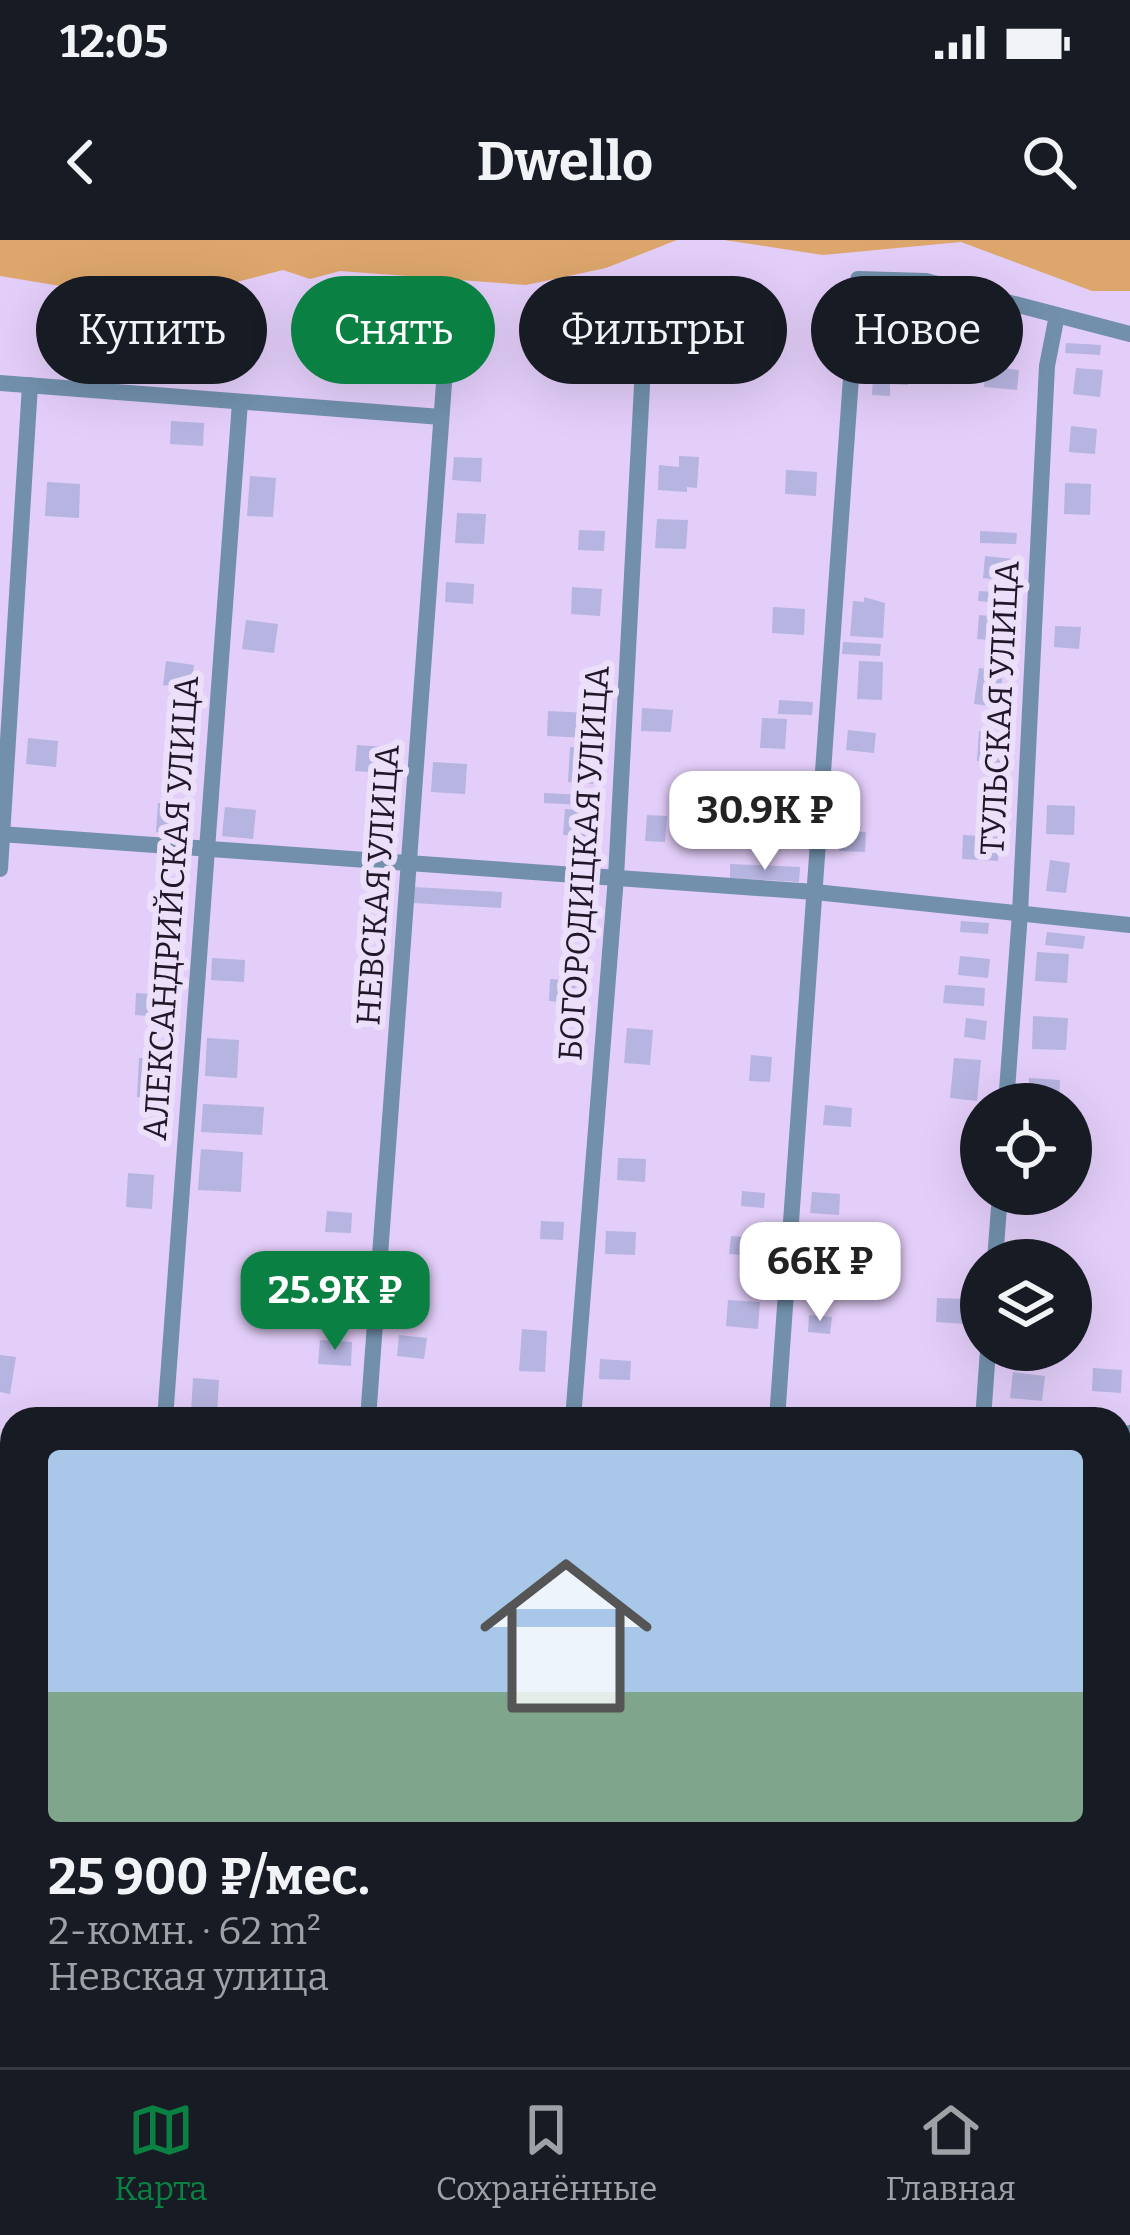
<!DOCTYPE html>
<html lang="ru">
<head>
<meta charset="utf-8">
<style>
	:root { --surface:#171b24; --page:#242831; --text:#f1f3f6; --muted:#9ea1a6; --line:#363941; --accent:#0b8043 }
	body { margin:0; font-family:Bitter,serif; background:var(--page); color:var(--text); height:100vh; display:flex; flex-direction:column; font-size:45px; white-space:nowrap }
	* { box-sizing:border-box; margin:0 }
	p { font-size:39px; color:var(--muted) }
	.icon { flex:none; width:66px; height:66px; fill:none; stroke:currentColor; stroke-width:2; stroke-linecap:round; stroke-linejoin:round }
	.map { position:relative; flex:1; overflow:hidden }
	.sheet { position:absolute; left:0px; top:1167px; width:1131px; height:660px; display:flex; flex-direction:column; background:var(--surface); border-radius:36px 36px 0 0; box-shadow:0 12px 48px #0002 }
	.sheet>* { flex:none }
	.guide { position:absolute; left:36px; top:36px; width:1059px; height:108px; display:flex; gap:24px }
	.fabs { position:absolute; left:960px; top:843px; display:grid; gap:24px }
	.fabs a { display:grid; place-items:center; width:132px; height:132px; border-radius:50%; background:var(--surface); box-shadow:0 12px 48px #0002; font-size:60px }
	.price { position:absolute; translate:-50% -102px; padding:0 27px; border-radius:24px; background:#fff; color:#222; font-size:39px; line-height:78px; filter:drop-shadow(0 3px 6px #0008) }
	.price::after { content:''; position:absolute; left:50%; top:72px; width:36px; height:27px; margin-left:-18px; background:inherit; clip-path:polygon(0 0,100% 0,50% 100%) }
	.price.current { background:var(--accent); color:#fff }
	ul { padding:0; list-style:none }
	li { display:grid; align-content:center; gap:24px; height:636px; padding:0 48px }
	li+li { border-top:3px solid var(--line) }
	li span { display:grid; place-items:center; height:372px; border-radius:12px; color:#555 }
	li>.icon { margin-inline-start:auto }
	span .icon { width:216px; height:216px; fill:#fffc; stroke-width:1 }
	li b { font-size:51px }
	.chip { padding:0 42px; border-radius:54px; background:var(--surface); box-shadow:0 12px 48px #0002; font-size:42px; line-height:108px }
	.chip.current { background:var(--accent); color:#fff }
	.status { display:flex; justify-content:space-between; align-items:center; height:84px; padding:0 60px; background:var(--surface); direction:ltr }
	.status svg { height:33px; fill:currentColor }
	header { display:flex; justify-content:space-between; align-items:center; height:156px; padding:0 48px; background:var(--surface); font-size:54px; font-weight:700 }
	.tabs { display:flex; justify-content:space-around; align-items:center; height:168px; border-top:3px solid var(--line); background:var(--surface); font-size:33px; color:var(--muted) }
	.tabs a { display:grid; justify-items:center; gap:6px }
	.tabs .current { color:var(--accent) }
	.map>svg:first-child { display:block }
	.green { fill:#dda66c }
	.building { fill:#b6b4e0 }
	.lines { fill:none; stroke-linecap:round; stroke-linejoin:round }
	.path { stroke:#8f809f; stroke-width:3; stroke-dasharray:12 6; stroke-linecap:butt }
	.street { stroke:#7290ac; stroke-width:16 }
	.labels { text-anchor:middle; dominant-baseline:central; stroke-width:12; stroke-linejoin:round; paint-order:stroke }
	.street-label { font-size:33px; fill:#201828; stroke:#ebdff9 }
</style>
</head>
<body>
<div class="status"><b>12:05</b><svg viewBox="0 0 49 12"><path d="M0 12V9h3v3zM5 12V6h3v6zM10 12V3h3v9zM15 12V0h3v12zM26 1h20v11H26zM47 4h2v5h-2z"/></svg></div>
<header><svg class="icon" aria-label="back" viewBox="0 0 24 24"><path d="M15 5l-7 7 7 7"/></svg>Dwello<svg class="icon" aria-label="search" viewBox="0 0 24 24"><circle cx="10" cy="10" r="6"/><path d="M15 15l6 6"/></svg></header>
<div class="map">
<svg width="1130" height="1827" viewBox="0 0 1130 1827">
	<rect width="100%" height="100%" fill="#e3cef9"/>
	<g class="green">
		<polygon points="0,0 677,0 606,28 526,45 340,31 310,39 283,30 194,53 133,58 0,36"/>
		<polygon points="724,0 1130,0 1130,51 1092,51 961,2 823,15"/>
	</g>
	<g class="building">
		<polygon points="193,97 228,99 227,132 191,130"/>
		<polygon points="1066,103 1101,105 1100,115 1065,113"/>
		<polygon points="677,112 707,114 706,135 676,133"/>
		<polygon points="874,115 910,117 908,145 890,144 890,156 872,155"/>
		<polygon points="986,126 1019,130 1017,150 984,147"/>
		<polygon points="1076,128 1103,130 1100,157 1073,154"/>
		<polygon points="171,181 204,183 203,206 170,204"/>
		<polygon points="1071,186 1097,189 1095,214 1069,212"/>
		<polygon points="679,216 699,217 697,248 687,247 687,252 658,250 659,225 679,227"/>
		<polygon points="454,217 482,218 481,242 452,240"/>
		<polygon points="786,230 817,232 816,256 785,254"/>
		<polygon points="250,236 276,238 273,277 247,276"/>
		<polygon points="47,242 80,244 79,278 45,276"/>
		<polygon points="1065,243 1091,244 1090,275 1064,274"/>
		<polygon points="457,273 486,274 484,304 455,303"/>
		<polygon points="657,279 688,280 686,309 655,308"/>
		<polygon points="579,290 605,291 604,311 578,310"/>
		<polygon points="980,291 1017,293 1016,304 980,303"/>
		<polygon points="985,316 1014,319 1011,341 983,338"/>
		<polygon points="446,342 474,344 473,364 445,362"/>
		<polygon points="572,347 602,349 600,376 571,374"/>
		<polygon points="979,351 1022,354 1021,365 978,361"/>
		<polygon points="864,357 885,363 883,398 850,396 853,361 864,362"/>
		<polygon points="773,367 805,369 804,395 772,393"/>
		<polygon points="979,375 1011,378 1009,402 977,399"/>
		<polygon points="246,380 278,384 274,413 242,409"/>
		<polygon points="1055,386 1081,387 1079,409 1054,407"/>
		<polygon points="843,402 881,404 880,416 842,414"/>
		<polygon points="166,421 194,425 191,448 163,445"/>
		<polygon points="859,421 883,422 882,460 857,459"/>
		<polygon points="979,428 1003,431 999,467 974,464"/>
		<polygon points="779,460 813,462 812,475 778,474"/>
		<polygon points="642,468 673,470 671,492 641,491"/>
		<polygon points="548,471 590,473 588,498 547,496"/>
		<polygon points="762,478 787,479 785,509 760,508"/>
		<polygon points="848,490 876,493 874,513 846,510"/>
		<polygon points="979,491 1005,493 1002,523 977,521"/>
		<polygon points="28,498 58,501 56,527 26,524"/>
		<polygon points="357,505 385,507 383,533 355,531"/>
		<polygon points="570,507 596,509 594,544 568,542"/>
		<polygon points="433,522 467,524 465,554 431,552"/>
		<polygon points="544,553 602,556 602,566 544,563"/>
		<polygon points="158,563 182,564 180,594 156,592"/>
		<polygon points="1047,565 1075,566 1074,595 1046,594"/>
		<polygon points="225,567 256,570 253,599 222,596"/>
		<polygon points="565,569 590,571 588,597 563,595"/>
		<polygon points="647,575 667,576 665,602 645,601"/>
		<polygon points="757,580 791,582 790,605 756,603"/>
		<polygon points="840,591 866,592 865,612 839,611"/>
		<polygon points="963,595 999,597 998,621 962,619"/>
		<polygon points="1050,620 1070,623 1066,653 1046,651"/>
		<polygon points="730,624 800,627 799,642 730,638"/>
		<polygon points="414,647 502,652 501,668 413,663"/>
		<polygon points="961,681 989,683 988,694 960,692"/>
		<polygon points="1047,692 1085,696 1083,709 1045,705"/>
		<polygon points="1037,712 1069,714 1067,743 1035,741"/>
		<polygon points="960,716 990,719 988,738 958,735"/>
		<polygon points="212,718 245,720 244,742 211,740"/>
		<polygon points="550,739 576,741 574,763 549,761"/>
		<polygon points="945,745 985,748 984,766 943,763"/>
		<polygon points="136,753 166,755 165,777 135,775"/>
		<polygon points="1033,776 1068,778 1066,810 1032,809"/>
		<polygon points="966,778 987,781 985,800 964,797"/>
		<polygon points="627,788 653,790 650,825 624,823"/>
		<polygon points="207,798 239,800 237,838 205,836"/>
		<polygon points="751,815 772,817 770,842 749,841"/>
		<polygon points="139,818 161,819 159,859 137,857"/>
		<polygon points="954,818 981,820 977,861 950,858"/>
		<polygon points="1029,838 1060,840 1059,864 1028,864"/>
		<polygon points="203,864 264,867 262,895 201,892"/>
		<polygon points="825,865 852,868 851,887 823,885"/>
		<polygon points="201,909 243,912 241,952 198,950"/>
		<polygon points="618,918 646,919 645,942 617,940"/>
		<polygon points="128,933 154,935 152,969 126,967"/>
		<polygon points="742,951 765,953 764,968 741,966"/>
		<polygon points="812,952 840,954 839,975 810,973"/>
		<polygon points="327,971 352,973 351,993 325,992"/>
		<polygon points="541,981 564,982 563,1000 540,999"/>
		<polygon points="606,991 636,992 635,1015 605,1014"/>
		<polygon points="731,996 758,998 757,1016 729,1014"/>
		<polygon points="1020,1004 1054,1006 1054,1020 1020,1020"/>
		<polygon points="810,1012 846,1014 844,1036 809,1033"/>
		<polygon points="862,1019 872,1020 870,1037 860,1036"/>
		<polygon points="324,1041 347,1042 346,1055 323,1054"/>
		<polygon points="937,1058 967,1059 966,1084 936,1082"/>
		<polygon points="728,1060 760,1062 758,1089 726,1086"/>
		<polygon points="809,1075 832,1077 830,1094 808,1092"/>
		<polygon points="522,1089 547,1091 545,1132 519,1131"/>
		<polygon points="399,1095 427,1098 424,1119 397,1116"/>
		<polygon points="320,1100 352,1102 351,1126 318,1124"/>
		<polygon points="0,1115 16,1117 10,1154 0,1152"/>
		<polygon points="600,1119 631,1121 630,1140 599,1139"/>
		<polygon points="1093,1128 1122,1130 1121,1153 1092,1151"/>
		<polygon points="1013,1132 1045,1136 1042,1161 1010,1158"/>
		<polygon points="193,1138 219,1140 217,1175 191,1173"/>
	</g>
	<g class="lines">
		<polyline class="path" points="1119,1227 1130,1225"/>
		<g class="street">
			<polyline points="0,143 441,177"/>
			<polyline points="0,594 815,652 1130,685"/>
			<polyline points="0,629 30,145"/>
			<polyline points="1006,864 1020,673 1047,126 1057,75"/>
			<polyline points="995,1020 1000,954"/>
			<polyline points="165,1179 240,162"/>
			<polyline points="368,1179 446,116"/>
			<polyline points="573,1179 616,637 646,70"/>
			<polyline points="777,1179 858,39 926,41 1130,94"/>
			<polyline points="983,1179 988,1110"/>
			<polyline points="1119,1196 1130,1193"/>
			<polyline points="0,1254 12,1255"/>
			<polyline points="117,1827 118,1815"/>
			<polyline points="321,1827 322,1815"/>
			<polyline points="447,1827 448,1815"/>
			<polyline points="747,1827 750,1815"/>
		</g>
	</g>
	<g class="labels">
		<g class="street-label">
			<text transform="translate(1000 468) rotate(-87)">ТУЛЬСКАЯ УЛИЦА</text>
			<text transform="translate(584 623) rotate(-86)">БОГОРОДИЦКАЯ УЛИЦА</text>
			<text transform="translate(378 645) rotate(-86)">НЕВСКАЯ УЛИЦА</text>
			<text transform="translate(171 668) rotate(-86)">АЛЕКСАНДРИЙСКАЯ УЛИЦА</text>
		</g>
	</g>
</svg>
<div class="fabs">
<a><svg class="icon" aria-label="locate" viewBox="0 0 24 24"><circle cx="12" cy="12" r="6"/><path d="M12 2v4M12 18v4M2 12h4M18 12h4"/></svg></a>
<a><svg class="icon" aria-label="layers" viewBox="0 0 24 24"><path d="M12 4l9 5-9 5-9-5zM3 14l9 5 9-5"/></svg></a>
</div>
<b class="price" style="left:765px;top:633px">30.9K ₽</b>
<b class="price" style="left:820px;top:1084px">66K ₽</b>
<b class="price current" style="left:335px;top:1113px">25.9K ₽</b>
<div class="guide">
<a class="chip">Купить</a>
<a class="chip current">Снять</a>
<a class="chip">Фильтры</a>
<a class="chip">Новое</a>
</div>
<section class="sheet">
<ul>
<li><span style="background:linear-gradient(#a9c7e8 65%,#7fa58c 0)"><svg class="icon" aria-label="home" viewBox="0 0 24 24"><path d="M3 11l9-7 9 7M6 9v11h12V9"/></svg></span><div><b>25 900 ₽/мес.</b><p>2-комн. · 62 m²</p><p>Невская улица</p></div></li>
</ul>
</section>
</div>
<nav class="tabs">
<a class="current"><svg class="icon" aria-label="map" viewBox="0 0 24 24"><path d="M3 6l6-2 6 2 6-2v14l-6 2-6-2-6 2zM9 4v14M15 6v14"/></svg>Карта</a>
<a><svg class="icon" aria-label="saved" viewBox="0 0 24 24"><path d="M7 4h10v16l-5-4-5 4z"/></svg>Сохранённые</a>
<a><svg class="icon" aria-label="home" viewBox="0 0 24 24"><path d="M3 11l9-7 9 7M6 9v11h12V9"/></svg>Главная</a>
</nav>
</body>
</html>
